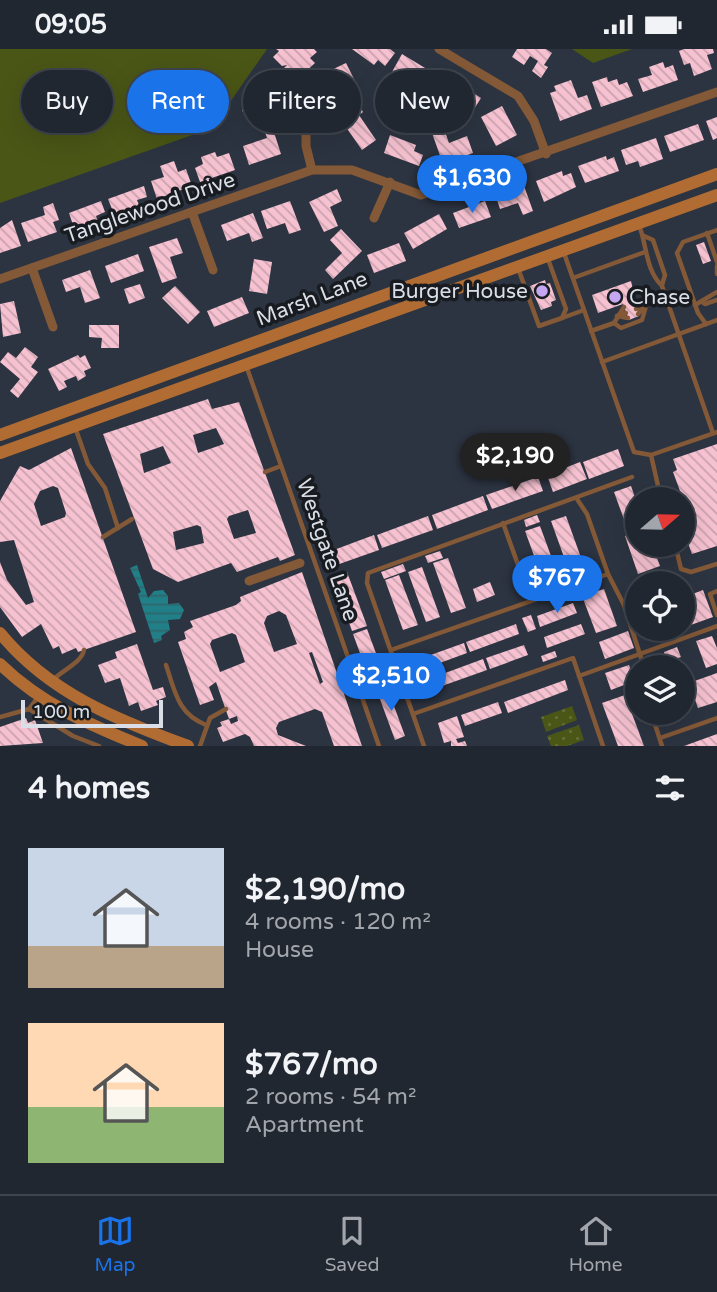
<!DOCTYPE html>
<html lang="en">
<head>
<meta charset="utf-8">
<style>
	:root { --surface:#212731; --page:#292f39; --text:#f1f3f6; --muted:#a2a5ab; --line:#3e444d; --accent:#1a73e8 }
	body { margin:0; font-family:"Varela Round",sans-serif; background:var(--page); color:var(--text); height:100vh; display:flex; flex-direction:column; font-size:26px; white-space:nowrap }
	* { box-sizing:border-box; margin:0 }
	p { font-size:23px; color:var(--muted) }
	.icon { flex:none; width:38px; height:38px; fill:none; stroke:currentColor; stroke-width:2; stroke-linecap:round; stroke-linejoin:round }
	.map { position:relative; height:697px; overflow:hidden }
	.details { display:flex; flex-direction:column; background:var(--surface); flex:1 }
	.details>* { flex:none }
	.hud { position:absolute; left:21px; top:21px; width:676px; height:63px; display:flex; gap:14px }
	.needle { width:46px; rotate:70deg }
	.tools { position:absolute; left:625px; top:438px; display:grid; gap:14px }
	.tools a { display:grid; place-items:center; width:70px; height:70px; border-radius:50%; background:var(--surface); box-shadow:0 7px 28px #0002,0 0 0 2px var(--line); font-size:35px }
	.scale { position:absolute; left:21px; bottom:18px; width:142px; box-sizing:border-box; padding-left:7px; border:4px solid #dadfe7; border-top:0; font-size:19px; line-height:24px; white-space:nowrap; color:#dadfe7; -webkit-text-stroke:5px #181c21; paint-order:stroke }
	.price { position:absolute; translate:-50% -60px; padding:0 16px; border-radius:24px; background:var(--accent); color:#fff; font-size:23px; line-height:46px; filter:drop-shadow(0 2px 4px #0008) }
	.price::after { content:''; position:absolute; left:50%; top:42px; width:21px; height:16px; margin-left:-10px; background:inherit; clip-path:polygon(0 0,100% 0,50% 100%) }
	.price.on { background:#222; color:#fff }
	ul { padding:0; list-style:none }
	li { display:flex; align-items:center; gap:21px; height:175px; padding:0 28px }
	li span { display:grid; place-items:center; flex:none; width:196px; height:140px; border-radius:0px; color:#555 }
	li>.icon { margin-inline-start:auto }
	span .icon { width:84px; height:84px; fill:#fffc; stroke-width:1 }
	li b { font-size:30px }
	h2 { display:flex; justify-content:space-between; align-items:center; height:84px; padding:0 28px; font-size:30px }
	.pill { padding:0 24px; border-radius:32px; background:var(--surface); box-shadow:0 7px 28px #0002,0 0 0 2px var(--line); font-size:24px; line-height:63px }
	.pill.on { background:var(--accent); color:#fff }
	.status { display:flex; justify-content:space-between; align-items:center; height:49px; padding:0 35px; background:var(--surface); direction:ltr }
	.status svg { height:19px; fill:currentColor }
	.tab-bar { display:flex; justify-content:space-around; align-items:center; height:98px; border-top:2px solid var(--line); background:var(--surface); font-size:19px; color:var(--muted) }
	.tab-bar a { display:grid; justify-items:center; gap:4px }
	.tab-bar .on { color:var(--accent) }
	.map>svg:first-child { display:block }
	.grass { fill:#4a5616 }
	.park { fill:url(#park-dots) }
	.water { fill:url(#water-rules) }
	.building { fill:url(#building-back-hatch); fill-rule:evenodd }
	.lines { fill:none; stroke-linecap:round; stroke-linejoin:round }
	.lane { stroke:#845937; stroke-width:4.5 }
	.street { stroke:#845937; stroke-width:9 }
	.secondary { stroke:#b06c32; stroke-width:12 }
	.poi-dot { fill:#c5a7f1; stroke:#181c21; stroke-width:2.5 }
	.labels { text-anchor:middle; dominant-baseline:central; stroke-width:7; stroke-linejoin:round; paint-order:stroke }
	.street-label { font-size:21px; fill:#dadfe7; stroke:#181c21 }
	.poi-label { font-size:21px; fill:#dadfe7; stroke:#181c21; text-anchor:end }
</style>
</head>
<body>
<div class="status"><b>09:05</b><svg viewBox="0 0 49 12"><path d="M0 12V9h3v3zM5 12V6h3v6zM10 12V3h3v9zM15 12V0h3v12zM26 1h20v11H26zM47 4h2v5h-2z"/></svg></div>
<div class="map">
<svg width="717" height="697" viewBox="0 0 717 697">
	<defs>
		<pattern id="park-dots" width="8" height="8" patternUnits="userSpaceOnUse" patternTransform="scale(1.75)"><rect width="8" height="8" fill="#4a5616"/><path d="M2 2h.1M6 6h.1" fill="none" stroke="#646e38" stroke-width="1.8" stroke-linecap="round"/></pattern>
		<pattern id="water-rules" width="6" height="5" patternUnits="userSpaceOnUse" patternTransform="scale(1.75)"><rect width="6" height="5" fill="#217f88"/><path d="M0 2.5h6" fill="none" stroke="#2e676d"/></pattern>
		<pattern id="building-back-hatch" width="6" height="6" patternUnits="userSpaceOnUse" patternTransform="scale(1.75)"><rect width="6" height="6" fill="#f6c1d0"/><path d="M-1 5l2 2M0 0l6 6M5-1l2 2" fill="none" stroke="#c9a2ad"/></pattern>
	</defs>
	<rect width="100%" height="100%" fill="#2c3441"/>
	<g class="grass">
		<polygon points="0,0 267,0 212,79 0,154"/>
		<polygon points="572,0 632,0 593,14"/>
	</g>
	<g class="park">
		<polygon points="572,657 577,671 546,683 541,668"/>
		<polygon points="579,676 584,691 567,697 551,697 547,687"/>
	</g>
	<polygon class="water" points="137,516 148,549 154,542 163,541 168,547 168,555 179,554 184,561 180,570 168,571 170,581 161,587 162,591 154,594 138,545 141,543 130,519"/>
	<g class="building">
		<polygon points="276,0 314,0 317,3 310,9 315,14 288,39 281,32 286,27 281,22 287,16 282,17 273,8 279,2"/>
		<polygon points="352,0 390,0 395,4 385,17 378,11 374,16"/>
		<polygon points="517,0 546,0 552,4 544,16 548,18 541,29 532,22 538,12 530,7 524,16 512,8"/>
		<polygon points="684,0 713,0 714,4 707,6 712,20 694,27 690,14 684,16 679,2"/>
		<polygon points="402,5 435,25 425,42 392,23"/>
		<polygon points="663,13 665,19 673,16 678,31 643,43 638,30 652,26 649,18"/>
		<polygon points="346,14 360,42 340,53 325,24"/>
		<polygon points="444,25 481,49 471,65 434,41"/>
		<polygon points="257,26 275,33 273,38 283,42 278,54 270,51 262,71 242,62"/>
		<polygon points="607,28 608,33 617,30 619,36 627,33 633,47 601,58 592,33"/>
		<polygon points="571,31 578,49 587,46 592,60 560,72 550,44 556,42 554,37"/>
		<polygon points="502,57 517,86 496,97 481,68"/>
		<polygon points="360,58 363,63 359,66 376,91 362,101 341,71"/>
		<polygon points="717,68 717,89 713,91 706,72"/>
		<polygon points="698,75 704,91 670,103 664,87"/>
		<polygon points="272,77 281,105 249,116 243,97 267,89 264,80"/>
		<polygon points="444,80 449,94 467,87 473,104 443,115 432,84"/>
		<polygon points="390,86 416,96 414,102 423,106 419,117 384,104"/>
		<polygon points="656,89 663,110 640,118 638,112 626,116 621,101"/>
		<polygon points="215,103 217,108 229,104 235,121 200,133 195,119 203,115 201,108"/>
		<polygon points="606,107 607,111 614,108 619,122 585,134 578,117"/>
		<polygon points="174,112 178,123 186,120 192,137 157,150 151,132 164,128 160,117"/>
		<polygon points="562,122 563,127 571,124 576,138 544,153 536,132"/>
		<polygon points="523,134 533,162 523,166 518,154 500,160 495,145"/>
		<polygon points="144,137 147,148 137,151 139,156 114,165 108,150"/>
		<polygon points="337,140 342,152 330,158 338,177 324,183 309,153"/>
		<polygon points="101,152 105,163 96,167 98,173 75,182 69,164"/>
		<polygon points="290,152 301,181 289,185 285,174 267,180 261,162"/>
		<polygon points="485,152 491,168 459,179 453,164"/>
		<polygon points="53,154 59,171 53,173 57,183 28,193 21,174 45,166 43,158"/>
		<polygon points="253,164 263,189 252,193 249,184 227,192 221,176"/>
		<polygon points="439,165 447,180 413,200 404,184"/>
		<polygon points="12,171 21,197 0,204 0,179"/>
		<polygon points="341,180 362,202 333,230 325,221 342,204 330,191"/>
		<polygon points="177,189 183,204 170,208 177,229 162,234 149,198"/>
		<polygon points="704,193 711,212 703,215 696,196"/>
		<polygon points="399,194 406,212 374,224 367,206"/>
		<polygon points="138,205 144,222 111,234 105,217"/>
		<polygon points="254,210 272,213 267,245 249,242"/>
		<polygon points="90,221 100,249 85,254 80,238 66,243 62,231"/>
		<polygon points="545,231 546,235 550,234 556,251 551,253 552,257 541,261 530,237"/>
		<polygon points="631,232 639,267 629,271 623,255 598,264 592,246"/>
		<polygon points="140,235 145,249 129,255 124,240"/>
		<polygon points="175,237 200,263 188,275 162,249"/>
		<polygon points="242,248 249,264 214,278 207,262"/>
		<polygon points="14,252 21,284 3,288 0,255"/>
		<polygon points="89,276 119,276 119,299 101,299 102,289 89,288"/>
		<polygon points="25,298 38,308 31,318 38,323 18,349 10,342 20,330 0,313 8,303 16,309"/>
		<polygon points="78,306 80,309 85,306 91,319 84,322 86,327 78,332 76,327 64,332 67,338 59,342 48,320"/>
		<path d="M208 350 212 360 239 353 295 506 280 512 278 508 237 523 231 514 178 533 153 520 103 385ZM216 379 224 395 198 404 193 386ZM163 397 171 414 144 424 140 405ZM248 461 256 484 234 490 227 470 229 467ZM197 476 201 478 204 494 176 501 173 483Z"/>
		<polygon points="717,395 717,497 692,505 682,478 682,471 690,469 673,423 677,421 673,410"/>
		<path d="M71 399 136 583 78 603 76 599 62 605 59 597 53 600 41 575 22 588 0 558V513L7 531 26 556 34 553 14 491 0 493V452L20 417 29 421ZM53 437 58 439 66 464 65 468 41 477 34 455 40 442Z"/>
		<polygon points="618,400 624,417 589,430 583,413"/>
		<polygon points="580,413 587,430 553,443 547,426"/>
		<polygon points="538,428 543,442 492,460 486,446"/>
		<polygon points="631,437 637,454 637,472 626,476 614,443"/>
		<polygon points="483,447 488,461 437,480 432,466"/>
		<polygon points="537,466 540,473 526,478 524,471"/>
		<polygon points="428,467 433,481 382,499 377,486"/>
		<polygon points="566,467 584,517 569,522 551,472"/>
		<polygon points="540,477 558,526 543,531 525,482"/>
		<polygon points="637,483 637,495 652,495 660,517 638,525 625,487"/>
		<polygon points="374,486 379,501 328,519 323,505"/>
		<polygon points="440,502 443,509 428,514 425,507"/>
		<polygon points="448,509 466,559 451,564 433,514"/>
		<polygon points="403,515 406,522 384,530 381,523"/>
		<polygon points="422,518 440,568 426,573 408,523"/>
		<path d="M302 523 362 697H334L322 663 315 660 279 673 276 679 278 686 306 697H254L250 688 245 685 223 693 217 679 222 677 220 673 229 670 231 675 238 672 237 667 229 670 216 633 209 638 214 651 200 656 178 593 186 590 184 583 193 578 190 572 236 556 241 552 240 548ZM279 562 286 566 297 595 274 603 264 574 267 567ZM232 584 236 586 245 613 220 623 210 595 212 591ZM312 603 323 633 320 635 309 604Z"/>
		<polygon points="347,523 367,577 352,582 333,528"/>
		<polygon points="661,525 664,534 638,534 638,533"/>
		<polygon points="399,526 418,576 403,581 385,531"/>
		<polygon points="553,532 555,538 540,543 538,537"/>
		<polygon points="490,533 495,546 477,553 473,540"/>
		<polygon points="604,540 617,577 596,584 582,547"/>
		<polygon points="703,541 713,568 688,577 682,562 682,549"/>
		<polygon points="573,554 577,564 540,578 537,567"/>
		<polygon points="531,566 536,580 528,583 522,569"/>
		<polygon points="516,575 519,585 470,603 466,593"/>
		<polygon points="581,575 585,585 547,599 544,588"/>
		<polygon points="648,579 668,579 670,585 652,592"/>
		<polygon points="367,580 387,634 373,640 353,585"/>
		<polygon points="628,582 634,599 605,610 599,593"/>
		<polygon points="712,587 717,599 717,615 706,619 696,592"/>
		<polygon points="464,594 467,604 418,622 414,612"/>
		<polygon points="137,595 153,641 163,638 166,648 156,652 158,656 141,662 138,653 129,657 120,629 105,634 98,616 117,609 115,603"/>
		<polygon points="524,596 528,606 490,620 486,609"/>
		<polygon points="677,598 681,608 675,610 678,618 662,618 660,612 666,610 664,603"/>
		<polygon points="555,602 557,608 543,613 541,607"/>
		<polygon points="483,610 487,621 425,643 421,633"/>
		<polygon points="629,616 632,624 637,622 637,631 611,641 605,624"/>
		<polygon points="717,624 717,653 698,659 689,634"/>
		<polygon points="565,631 568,641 508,664 504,653"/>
		<polygon points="387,638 405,687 395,691 377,642"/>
		<polygon points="625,646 644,697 618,697 602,654"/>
		<polygon points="498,653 502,664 465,677 461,666"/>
		<polygon points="457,667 464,688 456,690 458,694 465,692 467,697 451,697 451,692 444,694 438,674"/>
		<polygon points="26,669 28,674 35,671 43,694 0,697 0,678"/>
		<polygon points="717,685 717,697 684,697"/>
	</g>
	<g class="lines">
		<g class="lane">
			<path d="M639 176C647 196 645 220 662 237L713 384"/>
			<polyline points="707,184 717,213"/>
			<polyline points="644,187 653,191 665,226 662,236"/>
			<polyline points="564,204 634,403 651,406 717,383"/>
			<polyline points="717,217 717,225"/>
			<polyline points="518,219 539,277 562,269 566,260 548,210"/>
			<polyline points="573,229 645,203"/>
			<polyline points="702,253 705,255 717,251"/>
			<polyline points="634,254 645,257"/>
			<polyline points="695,256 717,243"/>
			<polyline points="636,260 666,249"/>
			<polyline points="638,265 645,257"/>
			<polyline points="617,267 628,269"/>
			<polyline points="617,267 626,264"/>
			<polyline points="562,269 584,261"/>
			<polyline points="614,274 624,258"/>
			<polyline points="706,275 698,264 677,204 683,193 717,181"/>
			<polyline points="591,282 614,274 621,279 642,271 646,257"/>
			<polyline points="602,313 717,271"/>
			<polyline points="247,319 379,697"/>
			<polyline points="75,378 88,415 105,439 118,479"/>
			<polyline points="651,406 661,450"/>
			<polyline points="265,423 281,417"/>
			<polyline points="577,450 587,465 608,525 624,556 644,618"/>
			<polyline points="503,474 531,552"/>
			<polyline points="103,488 132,470"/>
			<polyline points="675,495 681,520 691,523 717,515"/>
			<polyline points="717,542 710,545 717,566"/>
			<polyline points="391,601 608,525"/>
			<path d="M166 616C175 643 178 665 206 676"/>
			<polyline points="579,627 717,577"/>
			<path d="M54 630C63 621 82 613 84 601"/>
			<polyline points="29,660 73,687 99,697"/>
			<polyline points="651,663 662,697"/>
			<polyline points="413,665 573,609 603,697"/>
			<polyline points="0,668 29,660 38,648"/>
			<polyline points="660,689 717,669"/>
			<polyline points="200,697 210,669 226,660"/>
			<polyline points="424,697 367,534 368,524 632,428"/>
		</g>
		<g class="street">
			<polyline points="439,0 518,47 534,72 546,105"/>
			<polyline points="306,70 306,97 312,121"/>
			<polyline points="192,163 213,221"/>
			<polyline points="374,169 390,133"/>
			<polyline points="32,219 53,278"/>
			<polyline points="0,230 312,121 352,121 421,146 717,43"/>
			<polyline points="249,532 300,514"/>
		</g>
		<g class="secondary">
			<polyline points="0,386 717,125"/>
			<polyline points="0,404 717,146"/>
			<path d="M0 584C49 644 117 671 188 697"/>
			<path d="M0 615C41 655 90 676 142 697"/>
		</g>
	</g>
	<g class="poi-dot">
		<circle cx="542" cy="242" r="7"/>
		<circle cx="615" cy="248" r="7"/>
	</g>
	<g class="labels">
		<g class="street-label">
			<text transform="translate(150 159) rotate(-19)">Tanglewood Drive</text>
			<text transform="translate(312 250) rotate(-21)">Marsh Lane</text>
			<text transform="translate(327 501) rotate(71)">Westgate Lane</text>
		</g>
		<g class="poi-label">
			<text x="528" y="242">Burger House</text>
			<text x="629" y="248" text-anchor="start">Chase</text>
		</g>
	</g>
</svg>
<div class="tools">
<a><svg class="needle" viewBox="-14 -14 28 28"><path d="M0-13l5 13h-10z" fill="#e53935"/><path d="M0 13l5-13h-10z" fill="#a2a5ab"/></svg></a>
<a><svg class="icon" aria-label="locate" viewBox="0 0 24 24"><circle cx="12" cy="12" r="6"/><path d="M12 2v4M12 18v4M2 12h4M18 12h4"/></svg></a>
<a><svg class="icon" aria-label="layers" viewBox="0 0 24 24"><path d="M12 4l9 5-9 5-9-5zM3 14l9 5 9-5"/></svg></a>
</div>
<div class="scale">100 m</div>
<b class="price" style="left:472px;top:166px">$1,630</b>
<b class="price on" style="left:515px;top:444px">$2,190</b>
<b class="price" style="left:557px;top:566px">$767</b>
<b class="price" style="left:391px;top:664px">$2,510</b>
<div class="hud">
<a class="pill">Buy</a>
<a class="pill on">Rent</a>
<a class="pill">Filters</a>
<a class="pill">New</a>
</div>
</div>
<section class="details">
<h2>4 homes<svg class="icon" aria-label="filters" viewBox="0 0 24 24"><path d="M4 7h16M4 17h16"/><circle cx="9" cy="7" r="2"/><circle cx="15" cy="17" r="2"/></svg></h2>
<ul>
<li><span style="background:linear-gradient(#c9d6e8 70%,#b9a48a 0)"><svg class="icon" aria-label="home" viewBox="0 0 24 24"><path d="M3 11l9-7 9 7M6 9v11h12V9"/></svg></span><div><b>$2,190/mo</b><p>4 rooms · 120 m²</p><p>House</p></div></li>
<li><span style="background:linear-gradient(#ffd9b3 60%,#8fb573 0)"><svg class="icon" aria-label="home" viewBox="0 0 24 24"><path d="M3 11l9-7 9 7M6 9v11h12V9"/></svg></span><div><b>$767/mo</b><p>2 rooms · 54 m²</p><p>Apartment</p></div></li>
</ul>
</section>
<nav class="tab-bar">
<a class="on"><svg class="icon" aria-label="map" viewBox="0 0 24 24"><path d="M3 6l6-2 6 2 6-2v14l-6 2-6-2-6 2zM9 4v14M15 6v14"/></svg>Map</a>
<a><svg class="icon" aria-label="saved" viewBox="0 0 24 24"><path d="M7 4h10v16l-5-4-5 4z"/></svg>Saved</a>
<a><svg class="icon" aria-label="home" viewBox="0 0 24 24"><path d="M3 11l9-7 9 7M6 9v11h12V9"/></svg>Home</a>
</nav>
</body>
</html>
